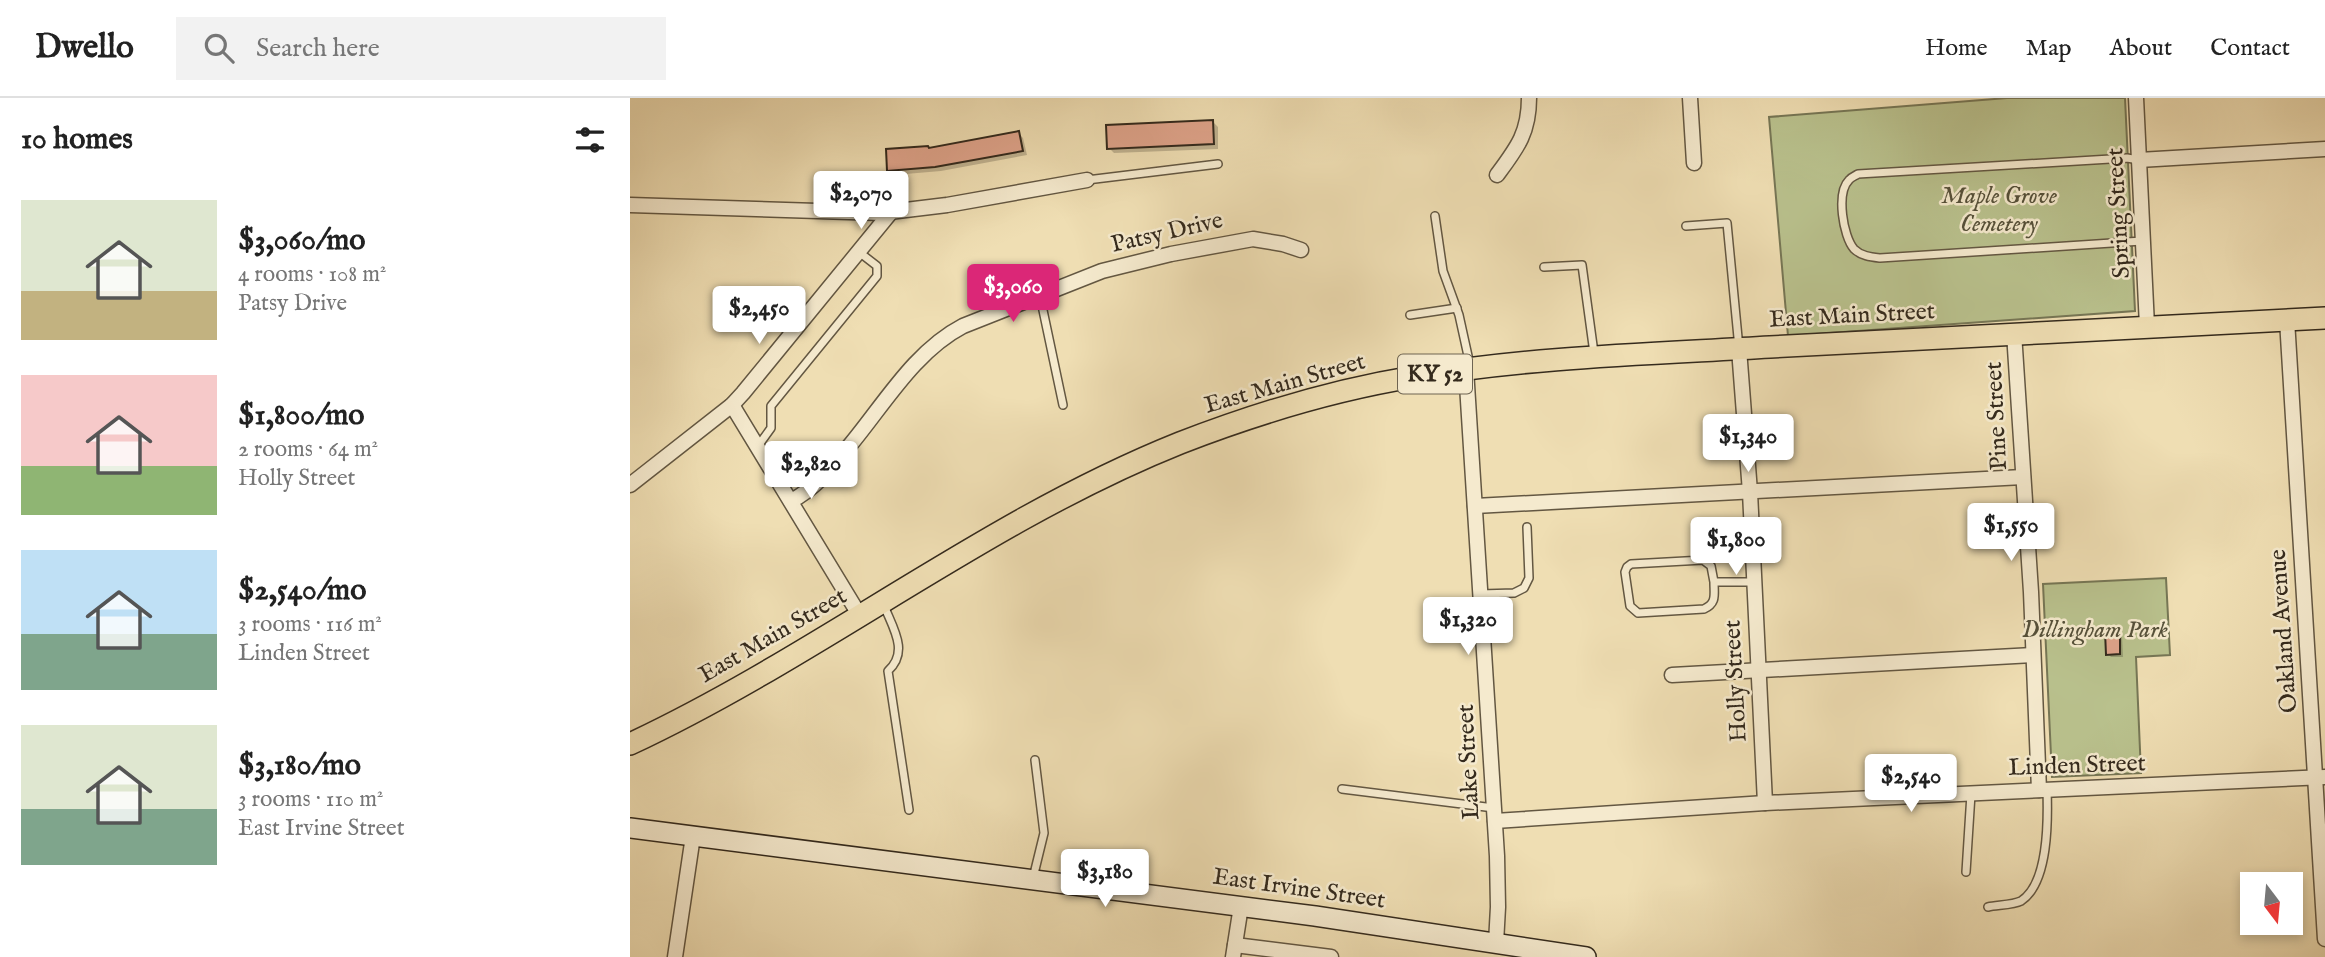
<!DOCTYPE html>
<html lang="en">
<head>
<meta charset="utf-8">
<style>
	:root { --surface:#fff; --page:#f2f2f2; --text:#222; --muted:#767676; --line:#e0e0e0; --accent:#db2777 }
	body { margin:0; font-family:"IM FELL English",serif; background:var(--page); color:var(--text); height:100vh; display:flex; flex-direction:column; font-size:26px; white-space:nowrap }
	* { box-sizing:border-box; margin:0 }
	p { font-size:23px; color:var(--muted) }
	.icon { flex:none; width:38px; height:38px; fill:none; stroke:currentColor; stroke-width:2; stroke-linecap:round; stroke-linejoin:round }
	.map { position:relative; flex:1; overflow:hidden }
	.sheet { display:flex; flex-direction:column; background:var(--surface); width:630px }
	.sheet>* { flex:none }
	.needle { width:46px; rotate:164deg }
	.tools { position:absolute; left:1610px; top:774px; display:grid; gap:14px }
	.tools a { display:grid; place-items:center; width:63px; height:63px; border-radius:0px; background:var(--surface); box-shadow:0 4px 10px #0003; font-size:35px }
	.price { position:absolute; translate:-50% -60px; padding:0 16px; border-radius:7px; background:#fff; color:#222; font-size:23px; line-height:46px; filter:drop-shadow(0 2px 4px #0008) }
	.price::after { content:''; position:absolute; left:50%; top:42px; width:21px; height:16px; margin-left:-10px; background:inherit; clip-path:polygon(0 0,100% 0,50% 100%) }
	.price.on { background:var(--accent); color:#fff }
	ul { padding:0; list-style:none }
	li { display:flex; align-items:center; gap:21px; height:175px; padding:0 21px }
	li span { display:grid; place-items:center; flex:none; width:196px; height:140px; border-radius:0px; color:#555 }
	li>.icon { margin-inline-start:auto }
	span .icon { width:84px; height:84px; fill:#fffc; stroke-width:1 }
	li b { font-size:30px }
	h2 { display:flex; justify-content:space-between; align-items:center; height:84px; padding:0 21px; font-size:30px }
	header { display:flex; align-items:center; gap:42px; box-sizing:border-box; height:98px; padding:0 35px; background:var(--surface); border-bottom:2px solid var(--line) }
	header strong { font-size:33px }
	nav { display:flex; gap:38px; margin-inline-start:auto; font-size:24px }
	.search { width:490px; height:63px; background:var(--page); display:flex; align-items:center; gap:18px; box-sizing:border-box; padding:0 24px; border-radius:0px; color:var(--muted); font-size:26px }
	main { display:flex; flex:1; min-height:0 }
	.map>svg:first-child { display:block }
	.green { fill:#b9c18d; stroke:#767655; stroke-width:2 }
	.shadow { fill:#0003 }
	.building { fill:#dea38a; stroke:#342a1d; stroke-width:2 }
	.lines { fill:none; stroke-linecap:round; stroke-linejoin:round }
	.lane-casing { stroke:#635742; stroke-width:10 }
	.street-casing { stroke:#635742; stroke-width:17 }
	.secondary-casing { stroke:#342a1d; stroke-width:22 }
	.primary-casing { stroke:#342a1d; stroke-width:24 }
	.lane { stroke:#f5eace; stroke-width:7 }
	.street { stroke:#f5eace; stroke-width:14 }
	.secondary { stroke:#f5eace; stroke-width:19 }
	.primary { stroke:#efdeb3; stroke-width:21 }
	.labels { text-anchor:middle; dominant-baseline:central; stroke-width:5; stroke-linejoin:round; paint-order:stroke }
	.shield { fill:#f5eace; stroke:#6e6452; stroke-width:2 }
	.shield-label { font-size:23px; font-weight:bold; fill:#342a1d }
	.park-label { font-size:24px; font-style:italic; fill:#555039; stroke:#f5eace }
	.street-label { font-size:24px; fill:#342a1d; stroke:#f5eace }
</style>
</head>
<body>
<header>
<strong>Dwello</strong>
<div class="search"><svg class="icon" aria-label="search" viewBox="0 0 24 24"><circle cx="10" cy="10" r="6"/><path d="M15 15l6 6"/></svg>Search here</div>
<nav><a>Home</a><a>Map</a><a>About</a><a>Contact</a></nav>
</header>
<main>
<section class="sheet">
<h2>10 homes<svg class="icon" aria-label="filters" viewBox="0 0 24 24"><path d="M4 7h16M4 17h16"/><circle cx="9" cy="7" r="2"/><circle cx="15" cy="17" r="2"/></svg></h2>
<ul>
<li><span style="background:linear-gradient(#dfe7d0 65%,#c2b280 0)"><svg class="icon" aria-label="home" viewBox="0 0 24 24"><path d="M3 11l9-7 9 7M6 9v11h12V9"/></svg></span><div><b>$3,060/mo</b><p>4 rooms · 108 m²</p><p>Patsy Drive</p></div></li>
<li><span style="background:linear-gradient(#f6c9c9 65%,#8fb573 0)"><svg class="icon" aria-label="home" viewBox="0 0 24 24"><path d="M3 11l9-7 9 7M6 9v11h12V9"/></svg></span><div><b>$1,800/mo</b><p>2 rooms · 64 m²</p><p>Holly Street</p></div></li>
<li><span style="background:linear-gradient(#bfe0f5 60%,#7fa58c 0)"><svg class="icon" aria-label="home" viewBox="0 0 24 24"><path d="M3 11l9-7 9 7M6 9v11h12V9"/></svg></span><div><b>$2,540/mo</b><p>3 rooms · 116 m²</p><p>Linden Street</p></div></li>
<li><span style="background:linear-gradient(#dfe7d0 60%,#7fa58c 0)"><svg class="icon" aria-label="home" viewBox="0 0 24 24"><path d="M3 11l9-7 9 7M6 9v11h12V9"/></svg></span><div><b>$3,180/mo</b><p>3 rooms · 110 m²</p><p>East Irvine Street</p></div></li>
</ul>
</section>
<div class="map">
<svg width="1695" height="859" viewBox="0 0 1695 859">
	<rect width="100%" height="100%" fill="#efdeb3"/>
	<filter id="stains"><feTurbulence type="fractalNoise" baseFrequency=".00286" numOctaves="4"/><feColorMatrix values="0 0 0 0 .2 0 0 0 0 .09 0 0 0 0 .02 0 0 0 .5 -.17"/></filter>
	<radialGradient id="worn" r=".72"><stop offset=".6" stop-color="#630" stop-opacity="0"/><stop offset="1" stop-color="#630" stop-opacity=".3"/></radialGradient>
	<g class="green">
		<polygon points="1377,0 1495,0 1505,213 1158,238 1139,19"/>
		<polygon points="1536,480 1540,557 1506,559 1511,675 1422,679 1413,486"/>
	</g>
	<g class="shadow">
		<polygon points="583,24 588,29 588,51 484,55 479,50"/>
		<polygon points="388,35 393,40 397,57 311,73 264,77 259,72 300,52"/>
		<polygon points="1489,535 1492,538 1493,559 1481,559 1478,556"/>
	</g>
	<g class="building">
		<polygon points="583,22 584,46 477,51 476,27"/>
		<polygon points="389,33 393,53 305,69 257,73 256,51 298,48 299,50"/>
		<polygon points="1475,533 1490,533 1490,556 1476,557"/>
	</g>
	<g class="lines">
		<defs>
			<g id="lane">
				<path d="M1509 62 1497 60 1228 76C1225 78 1221 79 1219 82 1206 95 1213 138 1224 151 1231 158 1241 159 1250 160L1512 143"/>
				<polyline points="457,82 588,66"/>
				<polyline points="805,118 813,173 829,217 840,267"/>
				<polyline points="1056,128 1097,125 1109,250"/>
				<polyline points="914,169 952,167 964,255"/>
				<polyline points="410,198 433,307"/>
				<polyline points="780,217 827,210"/>
				<polyline points="128,348 141,330 141,308 247,178 247,168 229,154"/>
				<path d="M1084 484 1081 468 1073 462 1001 466 997 469 995 474 1000 508 1008 515 1074 511C1087 505 1084 497 1084 484H1124"/>
				<polyline points="851,496 884,495 894,490 899,480 897,429"/>
				<path d="M253 505C262 529 280 553 258 573L279 712"/>
				<polyline points="712,691 864,710"/>
				<polyline points="1336,774 1341,696"/>
				<polyline points="403,780 414,735 405,662"/>
				<path d="M1358 809C1367 807 1383 807 1391 803 1419 785 1418 721 1417 692"/>
			</g>
			<g id="street">
				<polyline points="1060,0 1064,65"/>
				<polyline points="1506,0 1517,228"/>
				<polyline points="1509,62 1695,51"/>
				<path d="M867 77C887 50 899 35 899 0"/>
				<polyline points="0,107 251,115 317,107 457,82"/>
				<polyline points="1657,222 1695,841"/>
				<polyline points="1384,235 1401,494 1409,692"/>
				<polyline points="1109,251 1120,394 1135,705"/>
				<polyline points="836,271 867,758 868,809 866,845"/>
				<polyline points="102,307 230,518"/>
				<polyline points="0,387 102,307 113,295 261,114"/>
				<path d="M161 403C184 391 200 372 216 352 252 310 283 254 333 228L472 173 541 156 623 141 653 146 671 152"/>
				<polyline points="845,408 1393,379"/>
				<polyline points="1042,577 1403,557"/>
				<polyline points="865,723 1135,705 1695,679"/>
				<polyline points="605,847 701,859"/>
				<polyline points="45,859 63,738"/>
				<polyline points="603,859 611,808"/>
			</g>
			<polyline id="secondary" points="0,730 685,818 956,859"/>
			<path id="primary" d="M0 646C190 557 355 423 550 345 625 316 703 292 783 279 900 259 1021 256 1140 249 1325 238 1510 231 1695 220"/>
		</defs>
		<use href="#lane" class="lane-casing"/>
		<use href="#street" class="street-casing"/>
		<use href="#secondary" class="secondary-casing"/>
		<use href="#primary" class="primary-casing"/>
		<use href="#lane" class="lane"/>
		<use href="#street" class="street"/>
		<use href="#secondary" class="secondary"/>
		<use href="#primary" class="primary"/>
	</g>
	<g class="labels">
		<rect class="shield" x="768" y="256.5" width="74" height="39" rx="5"/>
		<g class="shield-label">
			<text x="805" y="276">KY 52</text>
		</g>
		<g class="park-label">
			<text x="1369" y="98">Maple Grove<tspan x="1369" dy="28">Cemetery</tspan></text>
			<text x="1465" y="532">Dillingham Park</text>
		</g>
		<g class="street-label">
			<text transform="translate(1489 115) rotate(-93)">Spring Street</text>
			<text transform="translate(537 135) rotate(-13)">Patsy Drive</text>
			<text transform="translate(1222 218) rotate(-3)">East Main Street</text>
			<text transform="translate(655 286) rotate(-16)">East Main Street</text>
			<text transform="translate(1367 318) rotate(-93)">Pine Street</text>
			<text transform="translate(1654 533) rotate(-94)">Oakland Avenue</text>
			<text transform="translate(143 538) rotate(-30)">East Main Street</text>
			<text transform="translate(1106 583) rotate(-93)">Holly Street</text>
			<text transform="translate(839 664) rotate(-93)">Lake Street</text>
			<text transform="translate(1447 668) rotate(-2)">Linden Street</text>
			<text transform="translate(669 791) rotate(8)">East Irvine Street</text>
		</g>
	</g>
	<rect width="100%" height="100%" filter="url(#stains)"/>
	<rect width="100%" height="100%" fill="url(#worn)"/>
</svg>
<div class="tools">
<a><svg class="needle" viewBox="-14 -14 28 28"><path d="M0-13l5 13h-10z" fill="#e53935"/><path d="M0 13l5-13h-10z" fill="#767676"/></svg></a>
</div>
<b class="price" style="left:231px;top:133px">$2,070</b>
<b class="price on" style="left:383px;top:226px">$3,060</b>
<b class="price" style="left:129px;top:248px">$2,450</b>
<b class="price" style="left:1118px;top:376px">$1,340</b>
<b class="price" style="left:181px;top:403px">$2,820</b>
<b class="price" style="left:1381px;top:465px">$1,550</b>
<b class="price" style="left:1106px;top:479px">$1,800</b>
<b class="price" style="left:838px;top:559px">$1,320</b>
<b class="price" style="left:1281px;top:716px">$2,540</b>
<b class="price" style="left:475px;top:811px">$3,180</b>
</div>
</main>
</body>
</html>
